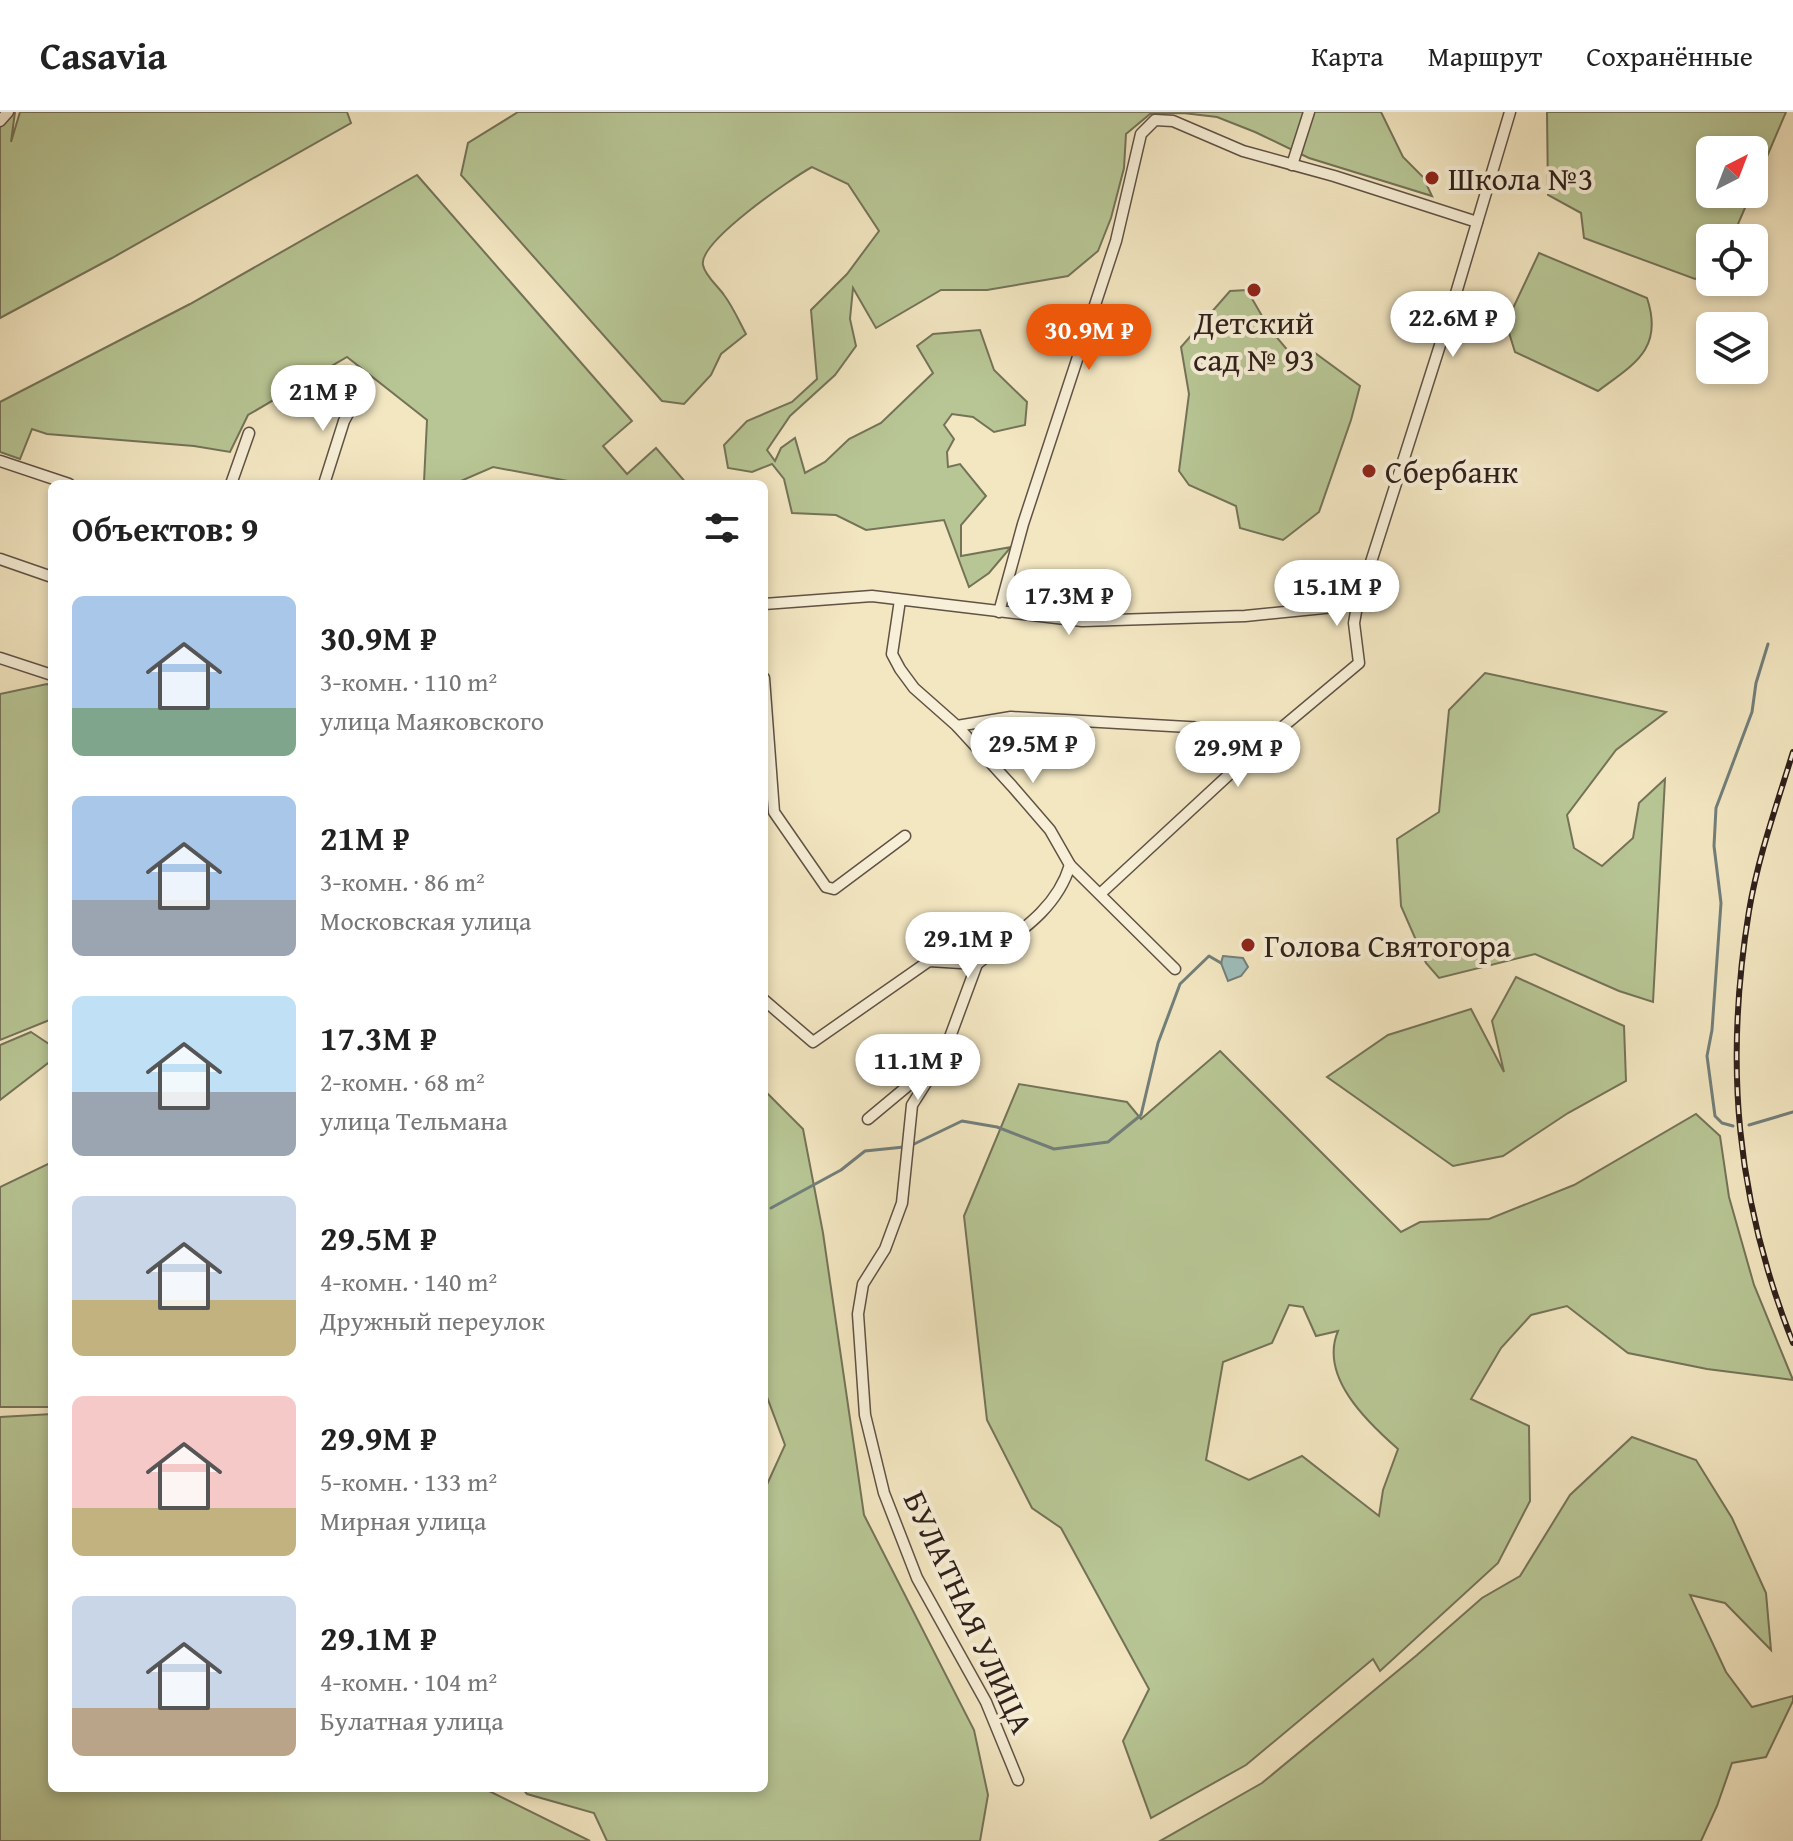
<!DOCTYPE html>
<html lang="ru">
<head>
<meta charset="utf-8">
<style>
	:root { --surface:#fff; --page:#f2f2f2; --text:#222; --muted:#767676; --line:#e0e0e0; --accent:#ea580c }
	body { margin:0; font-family:"Gentium Book Plus",serif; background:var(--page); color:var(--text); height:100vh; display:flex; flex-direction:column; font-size:30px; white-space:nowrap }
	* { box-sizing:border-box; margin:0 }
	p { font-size:26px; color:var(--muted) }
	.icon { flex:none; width:44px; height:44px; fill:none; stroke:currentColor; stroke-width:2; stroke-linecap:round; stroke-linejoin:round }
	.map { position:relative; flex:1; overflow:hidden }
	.side { position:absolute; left:48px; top:368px; width:720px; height:1312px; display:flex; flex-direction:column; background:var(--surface); border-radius:12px; box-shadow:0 4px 12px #0003 }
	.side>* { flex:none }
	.needle { width:52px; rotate:42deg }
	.tools { position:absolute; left:1696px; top:24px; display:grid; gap:16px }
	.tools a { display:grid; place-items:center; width:72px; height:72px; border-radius:12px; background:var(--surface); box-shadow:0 4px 12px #0003; font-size:40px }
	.price { position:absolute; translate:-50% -68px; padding:0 18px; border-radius:28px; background:#fff; color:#222; font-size:26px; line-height:52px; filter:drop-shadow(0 2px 4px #0008) }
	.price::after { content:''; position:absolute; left:50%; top:48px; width:24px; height:18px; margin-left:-12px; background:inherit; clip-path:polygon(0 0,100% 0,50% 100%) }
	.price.selected { background:var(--accent); color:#fff }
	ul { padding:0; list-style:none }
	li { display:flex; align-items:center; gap:24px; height:200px; padding:0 24px }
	li span { display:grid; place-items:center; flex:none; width:224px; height:160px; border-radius:12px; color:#555 }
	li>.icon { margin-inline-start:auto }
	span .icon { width:96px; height:96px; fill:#fffc; stroke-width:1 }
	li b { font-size:34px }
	h2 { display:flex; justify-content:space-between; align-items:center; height:96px; padding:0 24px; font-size:34px }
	header { display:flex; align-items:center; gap:48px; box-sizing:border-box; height:112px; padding:0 40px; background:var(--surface); border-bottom:2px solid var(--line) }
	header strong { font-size:38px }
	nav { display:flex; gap:44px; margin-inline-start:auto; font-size:28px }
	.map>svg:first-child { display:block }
	.green { fill:#b8c695; stroke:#747358; stroke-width:2; fill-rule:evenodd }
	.water { fill:#9ebebb; stroke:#727f7b; stroke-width:2 }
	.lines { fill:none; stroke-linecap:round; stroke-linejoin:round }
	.stream { stroke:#727f7b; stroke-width:3 }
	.minor-casing { stroke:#605245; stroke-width:13 }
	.minor { stroke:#f7efd7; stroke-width:10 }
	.rail-casing { stroke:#2f201b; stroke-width:6 }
	.rail { stroke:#f7efd7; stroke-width:3; stroke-dasharray:9; stroke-linecap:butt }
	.poi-dot { fill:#8f2418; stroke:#f7efd7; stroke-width:3 }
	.labels { text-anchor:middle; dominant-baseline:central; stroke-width:8; stroke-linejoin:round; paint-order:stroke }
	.poi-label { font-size:32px; fill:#2f201b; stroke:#f7efd7; text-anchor:start }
	.street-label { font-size:32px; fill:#2f201b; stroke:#f7efd7 }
</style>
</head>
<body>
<header>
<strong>Casavia</strong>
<nav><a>Карта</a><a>Маршрут</a><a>Сохранённые</a></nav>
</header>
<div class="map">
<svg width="1793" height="1729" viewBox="0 0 1793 1729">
	<rect width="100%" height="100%" fill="#f3e7c2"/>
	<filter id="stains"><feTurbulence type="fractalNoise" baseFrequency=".0025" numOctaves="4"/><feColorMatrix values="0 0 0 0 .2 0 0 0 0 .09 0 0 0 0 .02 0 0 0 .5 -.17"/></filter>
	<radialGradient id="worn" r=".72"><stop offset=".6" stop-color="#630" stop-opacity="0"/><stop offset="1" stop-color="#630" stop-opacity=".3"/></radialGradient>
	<g class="green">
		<polygon points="0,0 15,0 11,30 20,0 347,0 351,11 112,146 0,206"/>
		<path d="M518 0H1381L1403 45 1423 65 1432 84 1309 46 1255 20 1217 5 1183 1 1150 2 1126 22 1124 56 1111 106 1098 139 1068 164 987 178H941L876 216 853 176 850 207 856 234 835 263 790 304 767 338 775 349 781 336 795 326 805 361 825 350 849 327 881 311 933 261 917 234 933 222 980 218 994 258 1027 290 1025 313 994 320 973 305 952 302 944 313 954 327 947 340 948 355 960 352 986 384 961 413V444L1011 435 989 461 969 475 944 408 866 418 836 403 792 401 784 367 772 352 752 360 728 356 724 333 747 309 792 290 817 267 811 198 847 162 879 119 848 72 812 55C792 66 698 130 703 153 705 164 718 174 724 183 733 195 739 209 746 222L721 242 711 263 684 292 662 289 461 63 468 31Z"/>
		<polygon points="1547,0 1786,0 1754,75 1754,38 1710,38 1710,82 1751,82 1732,126 1710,126 1710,158 1695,167 1584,126 1581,101 1548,83"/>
		<polygon points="417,63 632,309 603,334 627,362 656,336 687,372 584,372 493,355 454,372 424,370 427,308 347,245 248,303 230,340 194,334 47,322 32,317 20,347 0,340 0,290 190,192"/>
		<path d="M1539 141 1647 186C1664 237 1634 252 1598 279L1515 240 1506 211Z"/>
		<polygon points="1247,178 1269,216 1289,240 1315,241 1360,274 1351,308 1319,400 1283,428 1240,416 1236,394 1189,373 1179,359 1189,282 1181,235 1230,179"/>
		<polygon points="1485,561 1666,600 1616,638 1567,703 1574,736 1602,754 1633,726 1639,691 1665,667 1653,890 1619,879 1535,842 1439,866 1426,851 1401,794 1397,727 1439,700 1449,598"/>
		<polygon points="47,572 52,574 52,907 0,928 0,582"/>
		<polygon points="1516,865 1624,914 1626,969 1568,1001 1503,1044 1453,1054 1327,965 1388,923 1471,897 1504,960 1492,909"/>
		<polygon points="31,920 52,934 52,948 0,988 0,933"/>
		<path d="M1220 939 1401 1120 1420 1110 1489 1107 1574 1073 1696 1002 1720 1024 1729 1085 1754 1173 1793 1268 1707 1257 1628 1241 1567 1194 1531 1203 1501 1236 1471 1287 1529 1314 1530 1389 1498 1451 1380 1559 1373 1547 1246 1653 1151 1706 1123 1629 1149 1577 1061 1416 1032 1396 987 1308 964 1104 1019 972 1127 990 1141 1007ZM1289 1193 1303 1195 1316 1224 1338 1219C1319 1264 1366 1309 1398 1337L1383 1378 1379 1404 1302 1344 1249 1368 1206 1348 1223 1250 1272 1231Z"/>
		<polygon points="764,978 803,1017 823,1121 864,1403 974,1618 988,1683 980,1729 607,1729 594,1701 527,1682 522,1676 764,1676 764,1379 785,1333 764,1277"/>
		<polygon points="52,1050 52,1295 0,1295 0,1075"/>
		<polygon points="52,1302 52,1676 483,1676 590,1729 0,1729 0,1305"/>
		<polygon points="1632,1325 1696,1348 1732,1406 1766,1481 1771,1538 1725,1491 1690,1483 1726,1560 1752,1595 1793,1584 1793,1589 1766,1645 1732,1651 1717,1694 1701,1729 1160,1729 1262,1671 1417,1543 1482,1486 1520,1464 1570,1383"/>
	</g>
	<polygon class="water" points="1223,844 1243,846 1248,855 1241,864 1228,869 1221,851"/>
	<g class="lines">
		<g class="stream">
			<polyline points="1749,1013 1793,1000"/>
			<polyline points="1733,1014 1722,1011 1715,1004 1707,944 1712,918 1721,791 1714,734 1716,696 1752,600 1756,571 1768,532"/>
			<polyline points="912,1033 962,1009 997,1015 1054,1037 1108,1030 1141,1003 1158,931 1180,872 1209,844 1221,851"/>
			<polyline points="771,1096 841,1058 865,1039 904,1035"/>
		</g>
		<defs>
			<g id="minor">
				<polyline points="0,9 8,0"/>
				<polyline points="1292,53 1309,0"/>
				<polyline points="0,349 69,372"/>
				<polyline points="231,372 249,321"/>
				<polyline points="324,372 344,309 357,285"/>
				<polyline points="0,447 52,465"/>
				<polyline points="900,488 892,542 900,557 914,576 957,614 1012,674 1050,718 1070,753 1175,857"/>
				<polyline points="764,492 872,484 1082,509 1245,504 1344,494 1360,483"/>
				<polyline points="999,500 1023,412 1116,129 1141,22 1155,8 1173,9 1243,39 1334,64 1477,110"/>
				<polyline points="0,546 52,563"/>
				<polyline points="764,566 774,700 826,775 834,777 905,724"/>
				<polyline points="957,614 1011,605 1275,620"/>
				<polyline points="1100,782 1261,633 1359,551 1354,511 1357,494 1448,208 1510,0"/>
				<polyline points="977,852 943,944 912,993 902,1091 885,1137 863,1172 858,1202 865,1303 884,1381 917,1466 986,1590 1018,1668"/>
				<path d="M764 888 813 930 929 849 977 852C1014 823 1056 800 1070 753"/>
				<polyline points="868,1007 934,952"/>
			</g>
		</defs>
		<use href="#minor" class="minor-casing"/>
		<use href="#minor" class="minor"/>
		<defs>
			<path id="rail" d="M1793 640C1777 692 1758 745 1749 799 1724 952 1736 1087 1793 1231"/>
		</defs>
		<use href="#rail" class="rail-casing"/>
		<use href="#rail" class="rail"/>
	</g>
	<g class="poi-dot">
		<circle cx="1432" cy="66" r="8"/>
		<circle cx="1254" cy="178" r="8"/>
		<circle cx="1369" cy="359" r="8"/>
		<circle cx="1248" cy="833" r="8"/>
	</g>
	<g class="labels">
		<g class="poi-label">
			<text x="1448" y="66">Школа №3</text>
			<text x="1254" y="210" text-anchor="middle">Детский<tspan x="1254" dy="37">сад № 93</tspan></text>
			<text x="1385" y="359">Сбербанк</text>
			<text x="1264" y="833">Голова Святогора</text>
		</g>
		<g class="street-label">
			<text transform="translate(969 1500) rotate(65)">БУЛАТНАЯ УЛИЦА</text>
		</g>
	</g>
	<rect width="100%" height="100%" filter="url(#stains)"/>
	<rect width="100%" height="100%" fill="url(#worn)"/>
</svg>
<div class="tools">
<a><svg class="needle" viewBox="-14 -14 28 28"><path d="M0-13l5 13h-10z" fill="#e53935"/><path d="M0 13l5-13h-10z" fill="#767676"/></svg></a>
<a><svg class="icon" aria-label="locate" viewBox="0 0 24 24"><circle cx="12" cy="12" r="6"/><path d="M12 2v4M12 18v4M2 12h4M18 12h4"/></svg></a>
<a><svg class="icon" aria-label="layers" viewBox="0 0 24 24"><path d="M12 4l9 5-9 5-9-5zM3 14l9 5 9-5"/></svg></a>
</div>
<b class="price" style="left:1453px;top:247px">22.6M ₽</b>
<b class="price selected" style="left:1089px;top:260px">30.9M ₽</b>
<b class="price" style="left:323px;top:321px">21M ₽</b>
<b class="price" style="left:1337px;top:516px">15.1M ₽</b>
<b class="price" style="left:1069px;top:525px">17.3M ₽</b>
<b class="price" style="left:1033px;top:673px">29.5M ₽</b>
<b class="price" style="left:1238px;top:677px">29.9M ₽</b>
<b class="price" style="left:968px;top:868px">29.1M ₽</b>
<b class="price" style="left:918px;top:990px">11.1M ₽</b>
<section class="side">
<h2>Объектов: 9<svg class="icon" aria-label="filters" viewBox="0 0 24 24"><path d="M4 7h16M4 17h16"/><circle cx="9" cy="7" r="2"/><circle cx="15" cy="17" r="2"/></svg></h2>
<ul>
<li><span style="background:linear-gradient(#a9c7e8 70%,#7fa58c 0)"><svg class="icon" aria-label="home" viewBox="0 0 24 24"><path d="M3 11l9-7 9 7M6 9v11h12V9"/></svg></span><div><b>30.9M ₽</b><p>3-комн. · 110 m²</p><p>улица Маяковского</p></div></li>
<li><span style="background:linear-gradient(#a9c7e8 65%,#9aa5b1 0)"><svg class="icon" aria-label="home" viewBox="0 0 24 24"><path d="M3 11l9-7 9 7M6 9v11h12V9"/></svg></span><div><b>21M ₽</b><p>3-комн. · 86 m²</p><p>Московская улица</p></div></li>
<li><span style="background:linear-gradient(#bfe0f5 60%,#9aa5b1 0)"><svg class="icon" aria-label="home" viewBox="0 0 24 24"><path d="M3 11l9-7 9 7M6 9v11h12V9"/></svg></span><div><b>17.3M ₽</b><p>2-комн. · 68 m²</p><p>улица Тельмана</p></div></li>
<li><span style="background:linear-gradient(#c9d6e8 65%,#c2b280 0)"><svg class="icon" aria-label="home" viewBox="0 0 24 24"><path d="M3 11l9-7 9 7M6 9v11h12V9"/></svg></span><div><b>29.5M ₽</b><p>4-комн. · 140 m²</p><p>Дружный переулок</p></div></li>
<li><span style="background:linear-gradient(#f6c9c9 70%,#c2b280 0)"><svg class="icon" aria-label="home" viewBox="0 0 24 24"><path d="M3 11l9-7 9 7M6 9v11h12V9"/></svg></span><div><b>29.9M ₽</b><p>5-комн. · 133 m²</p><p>Мирная улица</p></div></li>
<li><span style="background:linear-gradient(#c9d6e8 70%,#b9a48a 0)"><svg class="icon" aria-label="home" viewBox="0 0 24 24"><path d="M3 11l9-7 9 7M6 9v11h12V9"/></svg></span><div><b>29.1M ₽</b><p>4-комн. · 104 m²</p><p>Булатная улица</p></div></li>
</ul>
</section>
</div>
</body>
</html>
